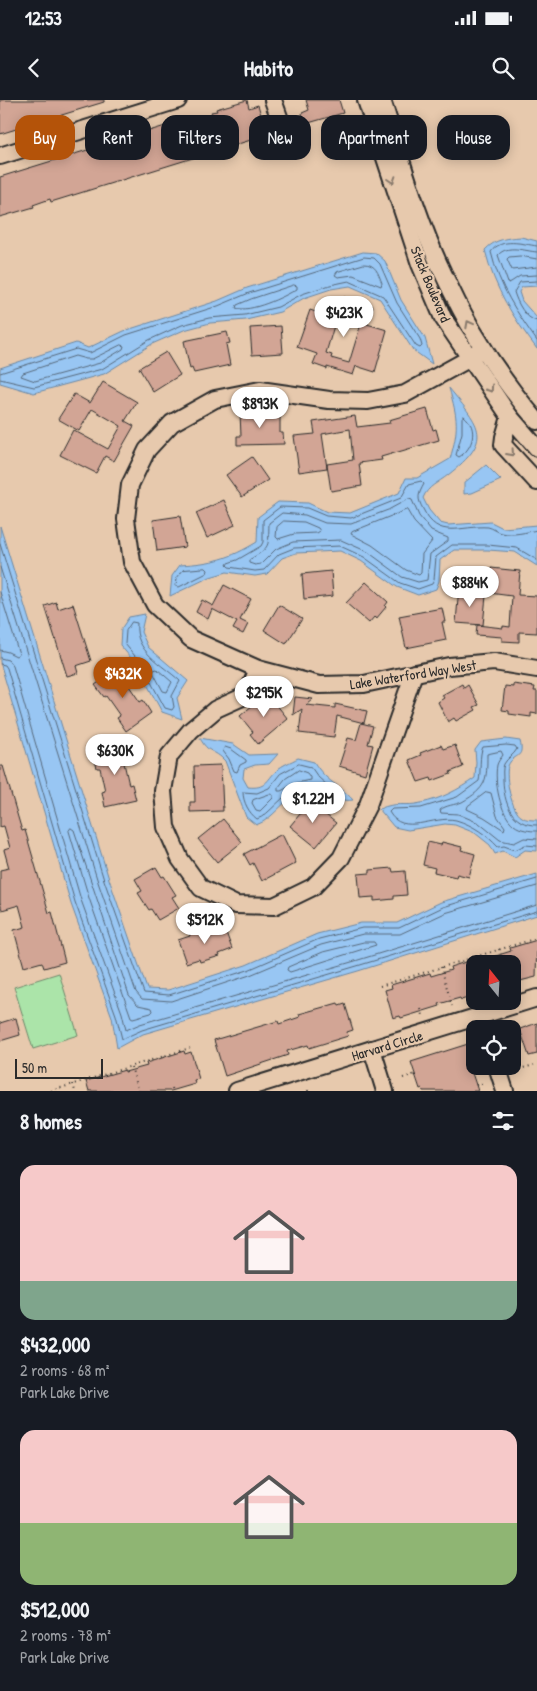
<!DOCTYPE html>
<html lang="en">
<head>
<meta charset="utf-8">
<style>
	:root { --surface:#171b24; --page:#20242c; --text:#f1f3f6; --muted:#9ea1a6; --accent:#b45309 }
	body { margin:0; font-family:"Patrick Hand",sans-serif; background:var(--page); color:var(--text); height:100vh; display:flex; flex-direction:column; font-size:19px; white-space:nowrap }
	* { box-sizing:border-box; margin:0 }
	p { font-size:16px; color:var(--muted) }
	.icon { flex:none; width:28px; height:28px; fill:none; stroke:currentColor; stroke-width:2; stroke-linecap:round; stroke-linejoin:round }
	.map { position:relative; height:991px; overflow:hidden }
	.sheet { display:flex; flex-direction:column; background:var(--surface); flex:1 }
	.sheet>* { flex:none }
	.top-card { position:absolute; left:15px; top:15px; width:508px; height:45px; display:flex; gap:10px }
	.needle { width:32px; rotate:342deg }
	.tools { position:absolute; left:466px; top:855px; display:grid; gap:10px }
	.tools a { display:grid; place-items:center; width:55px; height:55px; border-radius:10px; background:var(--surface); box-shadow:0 2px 12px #0003; font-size:25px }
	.scale { position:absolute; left:15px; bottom:12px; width:88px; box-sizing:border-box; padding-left:5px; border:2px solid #2b2b2b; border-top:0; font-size:14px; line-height:18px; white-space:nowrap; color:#2b2b2b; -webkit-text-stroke:4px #e7c9ad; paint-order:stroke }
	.price { position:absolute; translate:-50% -42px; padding:0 11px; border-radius:18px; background:#fff; color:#222; font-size:16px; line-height:32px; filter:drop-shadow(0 1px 2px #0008) }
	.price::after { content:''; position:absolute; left:50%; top:30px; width:15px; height:11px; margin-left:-8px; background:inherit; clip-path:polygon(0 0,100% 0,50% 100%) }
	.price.current { background:var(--accent); color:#fff }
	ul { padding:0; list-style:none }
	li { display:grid; align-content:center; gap:10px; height:265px; padding:0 20px }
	li span { display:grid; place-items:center; height:155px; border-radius:15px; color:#555 }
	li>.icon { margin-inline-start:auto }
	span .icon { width:90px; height:90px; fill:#fffc; stroke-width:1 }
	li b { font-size:21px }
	h2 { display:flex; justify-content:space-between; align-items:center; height:60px; padding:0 20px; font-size:21px }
	.chip { padding:0 18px; border-radius:15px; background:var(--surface); box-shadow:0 2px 12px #0003; font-size:18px; line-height:45px }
	.chip.current { background:var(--accent); color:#fff }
	.status { display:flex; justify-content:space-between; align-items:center; height:35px; padding:0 25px; background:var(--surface); direction:ltr }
	.status svg { height:14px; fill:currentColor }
	header { display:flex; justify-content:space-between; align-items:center; height:65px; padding:0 20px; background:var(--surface); font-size:22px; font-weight:800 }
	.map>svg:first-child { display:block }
	.green { fill:#abe4a9; stroke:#6b886a }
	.water { fill:#98c6f3; stroke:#6c88a3 }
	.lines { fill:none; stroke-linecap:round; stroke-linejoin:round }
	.shore { stroke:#57697b; stroke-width:1 }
	.building { fill:#d2a595; stroke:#2b2b2b }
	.minor-casing { stroke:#2b2b2b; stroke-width:20 }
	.path { stroke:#2b2b2b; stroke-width:2; stroke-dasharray:1 4; stroke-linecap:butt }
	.minor { stroke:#e7c9ad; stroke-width:16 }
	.oneway { stroke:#897a6c }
	.labels { text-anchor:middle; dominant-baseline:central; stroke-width:4.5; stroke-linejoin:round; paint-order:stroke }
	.street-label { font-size:14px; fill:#2b2b2b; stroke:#e7c9ad }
</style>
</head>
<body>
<div class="status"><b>12:53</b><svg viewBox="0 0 49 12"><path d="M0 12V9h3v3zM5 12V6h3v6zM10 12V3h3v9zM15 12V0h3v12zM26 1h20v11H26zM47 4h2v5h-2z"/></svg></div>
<header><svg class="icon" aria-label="back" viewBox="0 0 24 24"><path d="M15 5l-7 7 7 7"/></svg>Habito<svg class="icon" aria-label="search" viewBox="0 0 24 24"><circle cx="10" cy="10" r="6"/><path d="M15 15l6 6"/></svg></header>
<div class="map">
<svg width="537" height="991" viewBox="0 0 537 991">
	<rect width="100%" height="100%" fill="#e7c9ad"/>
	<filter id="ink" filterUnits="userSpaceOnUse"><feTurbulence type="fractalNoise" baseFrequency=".02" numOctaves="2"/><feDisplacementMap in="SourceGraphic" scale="10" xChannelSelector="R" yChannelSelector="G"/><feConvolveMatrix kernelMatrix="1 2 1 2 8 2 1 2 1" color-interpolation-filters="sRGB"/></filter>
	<g filter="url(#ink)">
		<polygon class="green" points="59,873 78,935 33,949 14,887"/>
		<g class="water">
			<path d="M521 137 537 141V186L522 187 519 192 522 201 537 218V249C513 217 495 190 485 150 495 139 507 138 521 137Z"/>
			<polygon points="363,152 376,153 385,161 401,200 425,238 432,264 413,250 380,199 350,186 331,189 304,198 280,212 246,220 210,223 184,230 152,244 104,274 34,293 0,283 0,268 76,243 88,248 124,231 217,201 247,188"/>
			<path d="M449 288C481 327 494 339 448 375 438 383 428 386 423 398L429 410 440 423 448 425 491 422 503 428 537 425V466L515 452 488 450H454L440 460 439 481 436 489 418 495 397 487 361 461 340 451 296 453 282 458 267 474 255 476 227 472 210 477 170 496 172 476 180 465C213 463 229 459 257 442L258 417 278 402 308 403 327 412 350 413 399 393 406 378H417L450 359C459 328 458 319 449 288Z"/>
			<polygon points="486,365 501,380 472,393 464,394 464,383"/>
			<polygon points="0,426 109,779 147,889 168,890 246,865 317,834 361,823 397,823 441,802 537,774 537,815 358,871 143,934 117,948 112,917 71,804 0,562"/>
			<polygon points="145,514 141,532 148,547 188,581 177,598 182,619 162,612 136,564 120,545 121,529 129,517"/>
			<path d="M200 638 233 644 249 655 278 654 269 664 255 665 244 669 243 678 248 687C266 689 266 681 277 670 282 665 291 662 298 658L314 662C327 683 339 684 353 700 335 703 318 687 300 693 282 700 274 719 256 725L246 717 225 661C214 649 208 654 200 638Z"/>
			<path d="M506 639 520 641C525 660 513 653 508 666 505 677 511 711 522 717 526 720 532 720 537 720V751L525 750 515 757 503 751 495 754 490 745 475 733 455 725 445 724 408 730 394 727 379 709C397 701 405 707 421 703 441 699 458 690 475 678L476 662 475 650 481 642Z"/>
		</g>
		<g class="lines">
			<g class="shore">
				<path d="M537 146C523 144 501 137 491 152 499 186 517 213 537 241"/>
				<path d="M537 152C524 151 508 144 498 155L508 183 511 182 520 176 537 175"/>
				<polyline points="537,159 520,156 509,157 507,159 512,170 537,167"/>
				<path d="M364 164C376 164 378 173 382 183L381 186 353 175 338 177 335 175 337 172Z"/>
				<path d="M537 181 520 182 514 192C517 202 525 219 537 221"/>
				<path d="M294 185 297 186V189C284 197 250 213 236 208L237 205 251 199Z"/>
				<polygon points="121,245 124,246 123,249 100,263 35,281 21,276 23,273 75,256 86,259 92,259"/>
				<polyline points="0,273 76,249 90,253 126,235 218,206 249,193 364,157 374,158 380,164 397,203 420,239 422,246 420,248 416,246 383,196 349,181 330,185 302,194 278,207 245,215 209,218 182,225 149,240 102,269 34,287 0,279"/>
				<path d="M464 316C479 328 473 349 459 357L456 355 462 333V318Z"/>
				<path d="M409 399 412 400 419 416 431 431 448 438V441L430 454 427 480 418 482 402 477 368 452 341 440 293 442 276 449 261 464 255 465 249 463V460C272 446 268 447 269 423L282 413 305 415 325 423 351 424 388 410Z"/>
				<polygon points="407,410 414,422 432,441 422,454 421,473 419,475 406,470 372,445 351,434 352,432"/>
				<polygon points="284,421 304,422 318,428 320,431 317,433 294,434 278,439 276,437 277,427"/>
				<path d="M537 430C527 432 513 436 502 433 497 432 493 428 488 427 461 425 438 441 423 409 417 398 418 395 424 384L421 381 409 384 401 398 351 418 326 416 307 408 280 407 263 420V442L261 446 237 460 228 463 227 465 229 467 255 471 264 470 279 454 294 448 340 446 364 457 400 483 418 489 432 484 434 480 436 457 452 445H488L517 448 537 460"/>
				<polyline points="0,444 104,780 144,893 169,895 248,870 319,839 362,828 399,828 443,807 537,779"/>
				<polyline points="0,467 98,782 136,892 142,899 171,901 250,875 321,845 363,834 400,834 445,813 537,786"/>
				<polygon points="206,468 208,470 207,473 179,487 176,486 177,478 183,470"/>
				<polyline points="0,492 19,554 16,556 8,552 0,550"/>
				<path d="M132 522 137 523C134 552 162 564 180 581L172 596 174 607 172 610 165 608 140 562 125 544 126 531Z"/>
				<polyline points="0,558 8,560 13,566 81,800 122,913 126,930 140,924 355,861 537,805"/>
				<polyline points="0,564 5,565 7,568 75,802 116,915 122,939 142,930 357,866 537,811"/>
				<polygon points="154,570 157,569 172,582 167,592 163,591 153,572"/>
				<polygon points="225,647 231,649 246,660 246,662 240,665 237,672 234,671 229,659 223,651"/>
				<path d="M299 664 311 667 318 677 328 686V689C319 690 310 685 300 688 282 693 269 716 257 719 249 713 243 702 243 692L257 693 269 688 280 674Z"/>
				<polygon points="299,670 307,673 310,677 310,680 296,683 281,691 278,691 278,688 285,679"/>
				<polygon points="487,692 491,693 497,716 505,727 504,730 484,717 467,709 468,706"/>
				<polygon points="270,694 273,695 273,698 260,711 256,710 252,703 253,700"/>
				<path d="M537 725C511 726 504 702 503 680 503 675 502 669 504 664 507 658 514 655 517 649L515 646 506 645 483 647C479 654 481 672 479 681L457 697 421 708 392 709 389 712C403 737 434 715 456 720 473 725 487 735 498 747L504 746 515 750 525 745 537 746"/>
				<polygon points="71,728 74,730 129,895 138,905 152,908 153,911 151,913 133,918 131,917 89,798 69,731"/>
				<path d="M537 731C530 731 520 730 514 725 500 714 494 682 497 665 498 661 501 658 503 655L501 651 487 654C487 680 487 688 462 702 455 705 446 705 440 710L441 713 458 714 479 723 500 740 514 743 524 738 537 739"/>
				<polygon points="364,842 374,842 376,845 290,872 287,870 288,867 323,852"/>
			</g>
		</g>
		<g class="building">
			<polygon points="0,0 104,0 104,2 0,34"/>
			<polygon points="247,0 249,8 258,5 267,35 51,102 50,99 33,105 34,107 0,117 0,77 188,19 189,23 213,16 211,12 217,11 216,9"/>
			<polygon points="306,0 339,0 343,13 305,24 302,13 309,10"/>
			<polygon points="344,197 373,206 367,224 387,230 375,272 356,266 353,275 327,267 327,269 313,264 317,254 297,247 310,210 336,219 326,253 332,255 331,258 349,263 360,227 337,219"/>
			<polygon points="281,226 283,253 252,255 250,228"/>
			<polygon points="227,232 230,243 226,244 230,265 194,273 192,268 190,269 184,241"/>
			<polygon points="166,252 180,275 153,292 139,268"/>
			<polygon points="103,282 137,302 125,321 134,326 114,361 105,356 96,373 60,355 73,330 108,349 121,326 92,309 79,331 58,319 74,294 90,303"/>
			<polygon points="427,309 433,330 436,329 439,340 381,357 382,360 359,363 362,386 331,391 327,364 353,360 350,329 322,334 327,368 299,372 294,336 315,334 313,322 355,316 357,327 390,323 389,320"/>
			<polygon points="280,312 280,333 283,333 284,344 237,345 237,336 241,336 240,313"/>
			<polygon points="252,357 268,380 242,397 226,375"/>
			<polygon points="224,400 235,425 207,438 196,413"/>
			<polygon points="180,416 185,447 157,451 153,420"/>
			<polygon points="491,468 520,471 518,495 537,496 537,533 519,532 519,542 502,541 502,537 476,535 477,525 503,528 503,526 510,527 512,496 489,493"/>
			<polygon points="331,471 333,496 304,499 302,474"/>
			<polygon points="366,482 388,502 385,506 386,507 376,519 374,517 369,523 346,503"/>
			<polygon points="224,485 251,499 240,520 248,524 243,534 233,529 237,522 212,509 208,519 196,512 202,500 213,506"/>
			<polygon points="459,486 469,486 468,494 486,496 483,525 456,523"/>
			<polygon points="56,502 58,509 73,504 91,561 76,566 78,573 67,576 45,506"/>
			<polygon points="279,505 302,519 286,544 264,530"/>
			<polygon points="442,508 445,522 442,522 446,540 406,548 399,516"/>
			<polygon points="121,567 130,581 127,583 140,602 143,600 151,613 126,631 117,618 120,616 106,596 104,597 95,585"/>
			<polygon points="462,584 464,588 468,585 479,605 474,607 476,610 456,621 454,618 448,622 438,602 444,598 442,595"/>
			<polygon points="513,584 535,587 534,591 537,591 537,614 531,613 531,617 509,614 509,611 502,610 505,586 513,587"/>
			<polygon points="267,593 288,619 258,644 250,634 253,632 240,616"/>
			<polygon points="295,597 313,599 306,605 335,608 335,604 367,611 364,623 337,616 334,637 299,633 302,609 293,615"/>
			<polygon points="361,623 373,626 368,644 373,645 365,674 339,666 348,638 356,640"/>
			<polygon points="441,645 443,649 455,645 463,667 450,672 451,674 432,681 431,678 418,682 409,660 421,655 420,653"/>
			<polygon points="124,646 128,662 124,663 129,685 132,684 136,700 105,707 102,692 105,691 100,668 97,668 93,653"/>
			<polygon points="221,665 223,711 190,712 190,702 195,702 194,666"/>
			<polygon points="0,666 3,666 22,731 25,730 49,813 52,812 65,862 44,868 42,862 24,867 14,830 25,827 19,805 2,810 0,802 0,770 9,768 4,750 10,748 4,726 0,727"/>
			<polygon points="310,702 336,723 316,747 290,726"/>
			<polygon points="223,719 242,742 217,762 198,739"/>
			<polygon points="282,734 296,763 262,781 253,763 250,765 244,754"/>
			<polygon points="428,742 441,745 442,742 462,747 461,750 475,754 469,777 457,774 456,777 434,772 435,768 423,765"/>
			<polygon points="156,767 162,777 164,776 176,795 172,797 179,808 158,820 151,809 149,810 138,793 142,791 135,779"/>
			<polygon points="392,768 393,772 405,771 407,795 394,796 394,799 374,801 374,797 360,798 358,774 370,773 370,770"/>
			<polygon points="211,826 212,831 224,827 232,849 219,854 220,856 200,862 199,859 186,863 178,840 190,836 189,833"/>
			<polygon points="537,840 536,877 520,881 519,879 512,881 512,864 478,864 477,862 511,851 510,848"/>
			<polygon points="475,859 475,896 461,900 460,898 439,904 440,906 401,918 400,916 393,918 385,890 392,888 391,885 430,873 431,876 451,870 450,867"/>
			<polygon points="338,903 339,906 345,904 353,930 347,932 348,936 309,948 308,945 287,951 288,955 225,976 214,940 278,921 279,924 300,917 299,914"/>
			<polygon points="16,918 20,935 0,941 0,923"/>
			<polygon points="537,923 537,954 529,956 520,929"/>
			<polygon points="468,944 476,972 472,973 478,991 423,991 422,988 420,989 411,962"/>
			<polygon points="184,951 185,954 191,952 199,979 194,980 195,984 171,991 89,991 86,981 125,970 125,972 147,966 146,963"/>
		</g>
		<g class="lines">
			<defs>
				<g id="minor">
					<polyline points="273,0 285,34"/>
					<polyline points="366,0 420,164 443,218 510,317 537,348"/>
					<path d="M382 0C401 58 417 118 443 173 467 226 499 277 537 321"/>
					<polyline points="0,56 178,0"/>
					<polyline points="483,248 463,262 405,294 368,301 329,300 260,290 215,299 172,323 147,350 130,385 126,419 132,462 155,505 191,539 258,569 319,585 364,584 449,566 494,562 537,569"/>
					<polyline points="510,317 504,337 503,345 537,382"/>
					<polyline points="258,569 247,595 216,609 191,630 169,656 163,691 166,727 180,759 201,788 236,805 274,806 313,787 341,758 368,705 414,573"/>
					<polyline points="372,949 385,991"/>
					<polyline points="497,966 505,991"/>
					<polyline points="237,991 537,898"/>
				</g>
			</defs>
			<use href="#minor" class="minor-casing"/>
			<g class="path">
				<polyline points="499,849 504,864"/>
				<polyline points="441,867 452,906"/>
				<polyline points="380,886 537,838"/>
				<polyline points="421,909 423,915"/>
				<polyline points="512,944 524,941"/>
				<polyline points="473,959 475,959"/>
				<polyline points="131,967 139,991"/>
				<polyline points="519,969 534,965"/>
				<polyline points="403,978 415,974"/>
				<polyline points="73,984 75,991"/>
				<polyline points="476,985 485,983"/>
				<polyline points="172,988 173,991"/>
				<polyline points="308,990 308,991"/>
				<polyline points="51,991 190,948"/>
				<polyline points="536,991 537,991"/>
			</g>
			<use href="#minor" class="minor"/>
		</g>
		<defs><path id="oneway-chevron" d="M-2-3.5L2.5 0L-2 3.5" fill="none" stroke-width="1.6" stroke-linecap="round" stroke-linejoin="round" transform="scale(1.25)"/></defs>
		<g class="oneway">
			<use href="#oneway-chevron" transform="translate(392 80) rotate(72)"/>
			<use href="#oneway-chevron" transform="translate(469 224) rotate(-118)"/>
			<use href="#oneway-chevron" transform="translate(490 289) rotate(55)"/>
			<use href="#oneway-chevron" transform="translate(511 353) rotate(48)"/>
		</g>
	</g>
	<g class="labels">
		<g class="street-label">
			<text transform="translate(431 184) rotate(67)">Stack Boulevard</text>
			<text transform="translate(413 574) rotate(-9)">Lake Waterford Way West</text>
			<text transform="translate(387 945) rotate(-17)">Harvard Circle</text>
		</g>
	</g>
</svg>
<div class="tools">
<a><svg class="needle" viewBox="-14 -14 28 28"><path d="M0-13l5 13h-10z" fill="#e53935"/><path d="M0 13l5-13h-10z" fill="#9ea1a6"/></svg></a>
<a><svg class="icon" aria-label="locate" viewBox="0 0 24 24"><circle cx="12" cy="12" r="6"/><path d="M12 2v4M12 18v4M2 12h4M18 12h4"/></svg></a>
</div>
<div class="scale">50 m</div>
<b class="price" style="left:344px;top:238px">$423K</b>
<b class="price" style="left:260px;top:329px">$893K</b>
<b class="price" style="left:470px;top:508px">$884K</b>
<b class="price current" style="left:123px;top:599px">$432K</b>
<b class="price" style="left:264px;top:618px">$295K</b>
<b class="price" style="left:115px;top:676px">$630K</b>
<b class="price" style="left:313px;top:724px">$1.22M</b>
<b class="price" style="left:205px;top:845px">$512K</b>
<div class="top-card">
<a class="chip current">Buy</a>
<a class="chip">Rent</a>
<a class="chip">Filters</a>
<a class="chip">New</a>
<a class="chip">Apartment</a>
<a class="chip">House</a>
</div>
</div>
<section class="sheet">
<h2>8 homes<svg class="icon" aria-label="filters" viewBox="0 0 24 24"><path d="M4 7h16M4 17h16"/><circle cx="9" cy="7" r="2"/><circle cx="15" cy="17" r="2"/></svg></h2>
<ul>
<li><span style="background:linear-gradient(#f6c9c9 75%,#7fa58c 0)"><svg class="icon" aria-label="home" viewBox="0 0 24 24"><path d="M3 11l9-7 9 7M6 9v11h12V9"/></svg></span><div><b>$432,000</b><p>2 rooms · 68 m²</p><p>Park Lake Drive</p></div></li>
<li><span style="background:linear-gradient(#f6c9c9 60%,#8fb573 0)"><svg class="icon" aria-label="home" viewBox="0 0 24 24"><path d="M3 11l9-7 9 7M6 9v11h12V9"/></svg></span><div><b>$512,000</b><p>2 rooms · 78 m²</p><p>Park Lake Drive</p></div></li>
</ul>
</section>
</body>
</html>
